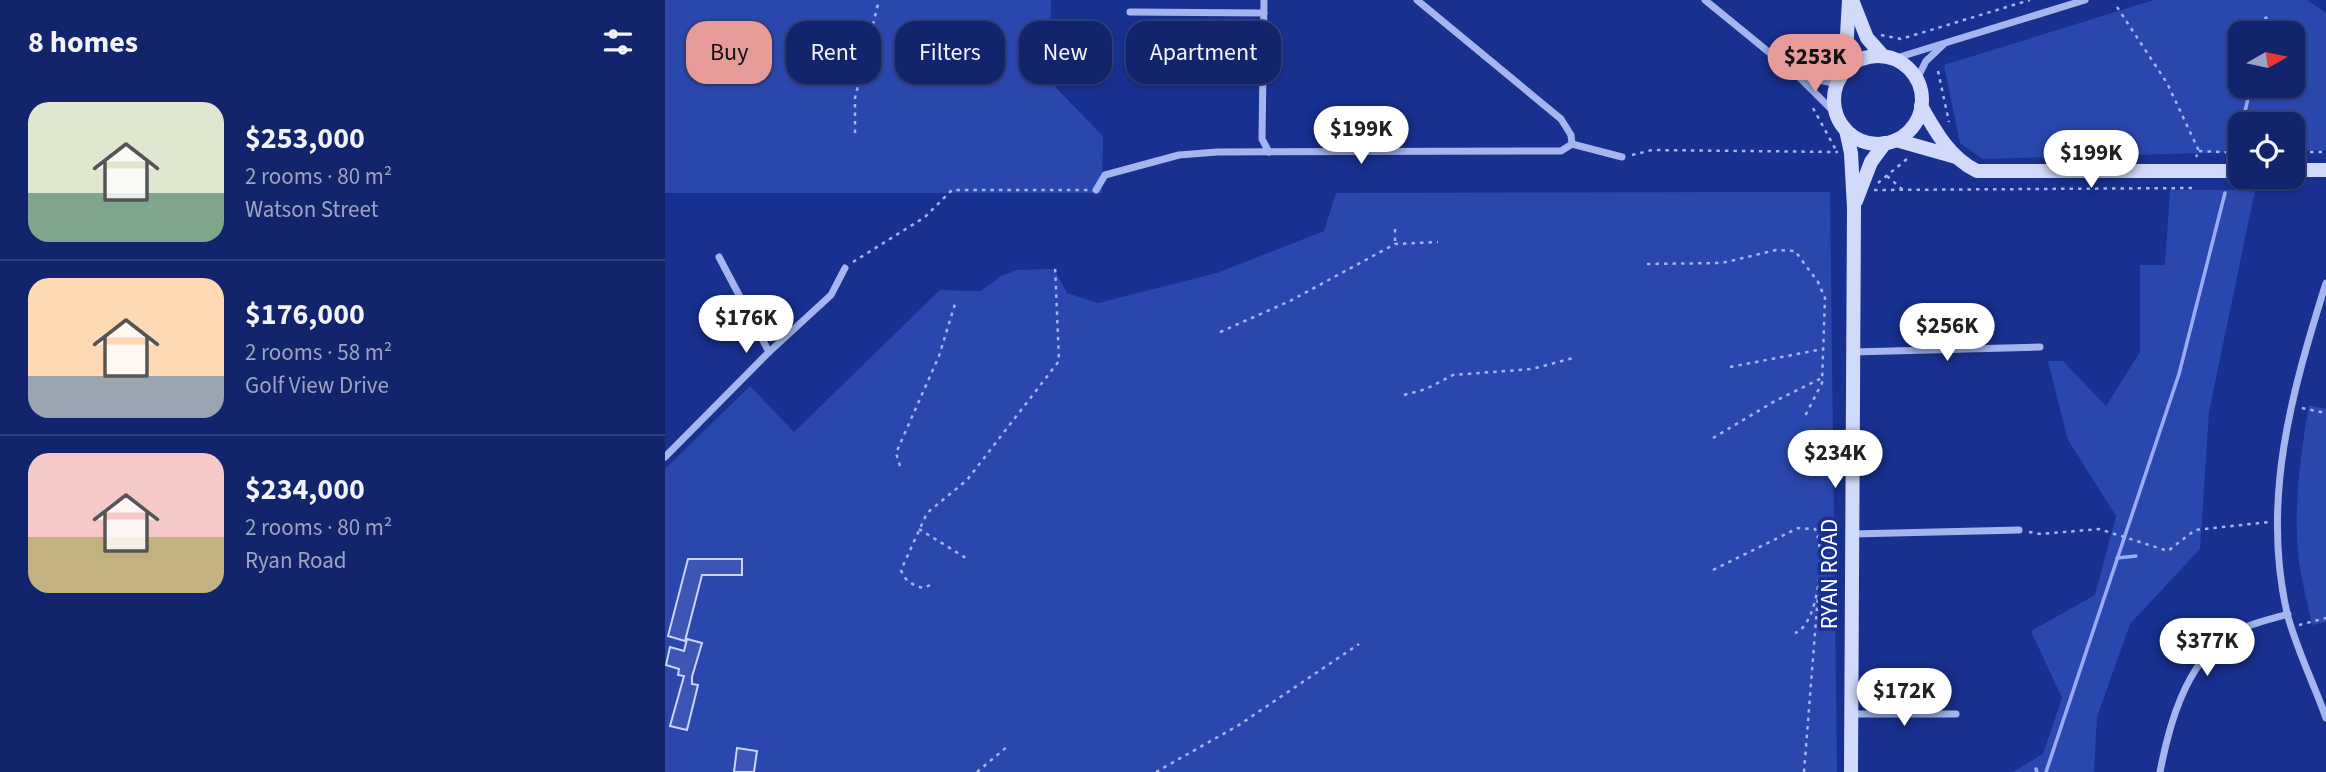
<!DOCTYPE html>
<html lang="en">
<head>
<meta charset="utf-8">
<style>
	:root { --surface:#12246b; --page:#1b2c71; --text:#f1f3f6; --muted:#9ca4c1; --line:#31417e; --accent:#e69b98 }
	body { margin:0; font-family:"Source Sans 3",sans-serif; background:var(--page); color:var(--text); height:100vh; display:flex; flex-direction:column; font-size:26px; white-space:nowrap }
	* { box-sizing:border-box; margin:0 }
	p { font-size:23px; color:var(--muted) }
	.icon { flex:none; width:38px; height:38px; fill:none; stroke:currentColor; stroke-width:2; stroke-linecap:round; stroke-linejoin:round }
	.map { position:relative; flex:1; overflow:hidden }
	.panel { display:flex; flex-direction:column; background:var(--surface); width:665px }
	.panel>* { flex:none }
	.hud { position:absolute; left:21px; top:21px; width:665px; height:63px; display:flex; gap:14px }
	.needle { width:46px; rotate:81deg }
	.tools { position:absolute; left:1563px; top:21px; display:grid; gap:14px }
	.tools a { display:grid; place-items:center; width:77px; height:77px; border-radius:14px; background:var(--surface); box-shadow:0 2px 5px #0004,0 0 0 2px var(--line); font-size:35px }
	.price { position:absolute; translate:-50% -60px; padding:0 16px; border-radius:24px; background:#fff; color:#222; font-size:23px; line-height:46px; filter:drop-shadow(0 2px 4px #0008) }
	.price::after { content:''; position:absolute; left:50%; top:42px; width:21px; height:16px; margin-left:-10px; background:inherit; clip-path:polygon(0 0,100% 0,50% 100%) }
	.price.selected { background:var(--accent); color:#111 }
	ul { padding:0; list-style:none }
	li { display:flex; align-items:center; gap:21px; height:175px; padding:0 28px }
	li+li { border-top:2px solid var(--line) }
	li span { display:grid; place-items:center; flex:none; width:196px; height:140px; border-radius:21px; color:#555 }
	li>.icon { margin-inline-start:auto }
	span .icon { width:84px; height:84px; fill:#fffc; stroke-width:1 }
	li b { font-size:30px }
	h2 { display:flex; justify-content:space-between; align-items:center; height:84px; padding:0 28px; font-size:30px }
	.chip { padding:0 24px; border-radius:21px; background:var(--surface); box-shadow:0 2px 5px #0004,0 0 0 2px var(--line); font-size:24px; line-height:63px }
	.chip.selected { background:var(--accent); color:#111 }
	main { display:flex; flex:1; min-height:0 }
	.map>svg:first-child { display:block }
	.green { fill:#2a47ad; fill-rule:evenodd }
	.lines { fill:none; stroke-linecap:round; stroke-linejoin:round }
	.stream { stroke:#97acf2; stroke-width:3.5 }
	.building { fill:#3c56b5; stroke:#cbd5fb; stroke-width:2 }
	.path { stroke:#a4b5ef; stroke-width:2.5; stroke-dasharray:3.5 5; stroke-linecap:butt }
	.street { stroke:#a4b5ef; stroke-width:7 }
	.secondary { stroke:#d2dafb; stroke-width:14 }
	.labels { text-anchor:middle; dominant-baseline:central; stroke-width:7; stroke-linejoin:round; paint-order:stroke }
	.street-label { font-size:23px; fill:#fff; stroke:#18308f }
</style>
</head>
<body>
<main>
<section class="panel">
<h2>8 homes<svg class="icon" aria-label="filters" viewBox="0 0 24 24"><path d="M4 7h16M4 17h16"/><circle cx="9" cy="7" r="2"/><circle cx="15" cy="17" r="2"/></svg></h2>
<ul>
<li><span style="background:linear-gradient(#dfe7d0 65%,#7fa58c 0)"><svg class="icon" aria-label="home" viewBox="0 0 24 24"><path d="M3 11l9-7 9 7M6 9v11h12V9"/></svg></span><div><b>$253,000</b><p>2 rooms · 80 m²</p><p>Watson Street</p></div></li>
<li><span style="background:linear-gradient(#ffd9b3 70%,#9aa5b1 0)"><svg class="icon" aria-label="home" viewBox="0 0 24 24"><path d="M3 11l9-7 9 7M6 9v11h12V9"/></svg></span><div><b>$176,000</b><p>2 rooms · 58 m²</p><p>Golf View Drive</p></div></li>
<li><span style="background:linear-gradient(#f6c9c9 60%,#c2b280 0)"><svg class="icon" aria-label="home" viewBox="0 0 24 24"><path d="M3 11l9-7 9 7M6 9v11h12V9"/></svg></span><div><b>$234,000</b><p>2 rooms · 80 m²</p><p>Ryan Road</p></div></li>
</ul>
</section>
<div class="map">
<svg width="1661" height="772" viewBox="0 0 1661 772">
	<rect width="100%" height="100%" fill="#18308f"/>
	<g class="green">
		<polygon points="0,0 386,0 385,59 391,88 438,136 437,193 0,193"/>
		<path d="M1489 0H1642L1661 13V150L1628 151V124H1575V152L1318 159 1295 143 1279 65ZM1628 33V86H1575V33Z"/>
		<polygon points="1505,190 1590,190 1544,412 1535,549 1465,624 1432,717 1429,772 1348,772 1378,754 1397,698 1366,631 1430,595 1451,516 1403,440 1383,361 1398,361 1441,406 1475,352 1475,265 1500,265"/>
		<polygon points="1165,192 1172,772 0,772 0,469 85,386 129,432 275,290 316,291 336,276 352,270 389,269 402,293 433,303 552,273 659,231 671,193"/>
		<path d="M1644 405 1661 409V622L1647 625C1643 604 1637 583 1634 562 1628 509 1635 457 1644 405Z"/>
	</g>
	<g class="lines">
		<g class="stream">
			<polyline points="1598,33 1601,18"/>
			<polyline points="1577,124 1586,86"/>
			<polyline points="1572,147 1575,132"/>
			<polyline points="1452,558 1471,556"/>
			<polyline points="1371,769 1372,772"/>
			<polyline points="1381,772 1514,374 1560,193"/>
		</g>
	</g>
	<g class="building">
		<polygon points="23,559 77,559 77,575 37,575 20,641 3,636"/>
		<polygon points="22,639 37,643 27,677 27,684 33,685 22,730 5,726 19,676 13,675 14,669 1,665 5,647 19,651"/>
		<polygon points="72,748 92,751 89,772 69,772"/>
	</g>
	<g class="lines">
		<g class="path">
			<polyline points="1452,7 1502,83 1534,151 1531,157"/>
			<polyline points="1216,35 1236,39 1365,0"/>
			<polyline points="1273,71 1284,122"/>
			<polyline points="1148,108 1171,150"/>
			<polyline points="190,133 190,98 214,0"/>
			<polyline points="1534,151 1575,153"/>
			<polyline points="1628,152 1661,152"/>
			<polyline points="967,155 987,150 1173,152"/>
			<polyline points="1222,176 1238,190"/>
			<polyline points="1213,183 1243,158"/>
			<polyline points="1209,190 1531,188"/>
			<polyline points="730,229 730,243"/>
			<polyline points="188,262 260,217 287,190 423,190"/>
			<polyline points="982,264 1057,263 1111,250 1130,251 1153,282 1160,298 1157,383 1140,416"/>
			<polyline points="555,332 625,301 730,244 773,242"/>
			<polyline points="1065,367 1158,349"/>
			<polyline points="739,395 761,389 788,375 867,369 908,358"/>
			<polyline points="1637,408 1661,413"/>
			<polyline points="1048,438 1110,401 1157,378"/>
			<polyline points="235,466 231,453 274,356 290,304"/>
			<polyline points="254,529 304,560"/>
			<polyline points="1364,532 1376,534 1434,529 1503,551 1530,530 1604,522"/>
			<path d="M1048 570 1133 528 1150 529C1161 549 1154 625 1130 633"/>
			<path d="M265 585 259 588C248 586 239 580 236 570L262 513 302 480 394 361 390 265"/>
			<polyline points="1634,625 1661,618"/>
			<polyline points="312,772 343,746"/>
			<polyline points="491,772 574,725 694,644"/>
			<polyline points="1139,772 1153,595"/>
		</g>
		<g class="street">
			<polyline points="599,0 597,139 604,152"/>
			<polyline points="752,0 896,119 906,135 907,144"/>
			<polyline points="1040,0 1133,76 1172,115"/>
			<polyline points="465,12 599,13"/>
			<polyline points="1228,59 1420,0"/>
			<polyline points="1134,76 1173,84"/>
			<polyline points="1252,79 1261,61 1278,45"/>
			<polyline points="431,190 440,175 514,155 552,152 896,151 907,144 957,157"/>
			<polyline points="54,257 104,352"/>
			<path d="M1661 283C1627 391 1596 499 1622 613 1631 648 1649 684 1661 718"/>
			<polyline points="1188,352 1375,347"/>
			<polyline points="0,457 104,352 166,295 180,268"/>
			<polyline points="1188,534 1354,530"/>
			<polyline points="1187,714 1291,714"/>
			<path d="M1495 772C1504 725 1520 666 1561 637 1579 625 1602 620 1623 614"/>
		</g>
		<g class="secondary">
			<polyline points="1187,0 1202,38 1218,56"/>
			<circle cx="1213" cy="100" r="44"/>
			<polyline points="1180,71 1184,0"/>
			<path d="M1256 106C1270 131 1285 158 1312 171H1575"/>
			<polyline points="1181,130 1186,153 1189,208 1186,772"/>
			<polyline points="1231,140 1291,157"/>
			<polyline points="1628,170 1661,170"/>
			<polyline points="1191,201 1206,162 1220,143"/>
		</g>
	</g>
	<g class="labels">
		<g class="street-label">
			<text transform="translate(1164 574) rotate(-90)">RYAN ROAD</text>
		</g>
	</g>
</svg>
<div class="tools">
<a><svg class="needle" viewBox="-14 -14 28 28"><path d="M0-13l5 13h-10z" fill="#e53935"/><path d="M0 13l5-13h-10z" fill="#9ca4c1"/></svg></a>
<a><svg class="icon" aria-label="locate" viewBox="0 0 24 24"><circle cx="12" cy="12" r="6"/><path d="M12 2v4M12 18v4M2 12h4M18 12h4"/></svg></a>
</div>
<b class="price selected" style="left:1150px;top:94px">$253K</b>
<b class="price" style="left:696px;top:166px">$199K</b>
<b class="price" style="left:1426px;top:190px">$199K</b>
<b class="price" style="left:81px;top:355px">$176K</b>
<b class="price" style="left:1282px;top:363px">$256K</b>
<b class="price" style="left:1170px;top:490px">$234K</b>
<b class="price" style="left:1542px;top:678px">$377K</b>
<b class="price" style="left:1239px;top:728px">$172K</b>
<div class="hud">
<a class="chip selected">Buy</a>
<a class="chip">Rent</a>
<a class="chip">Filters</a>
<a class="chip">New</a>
<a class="chip">Apartment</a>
</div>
</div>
</main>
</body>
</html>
